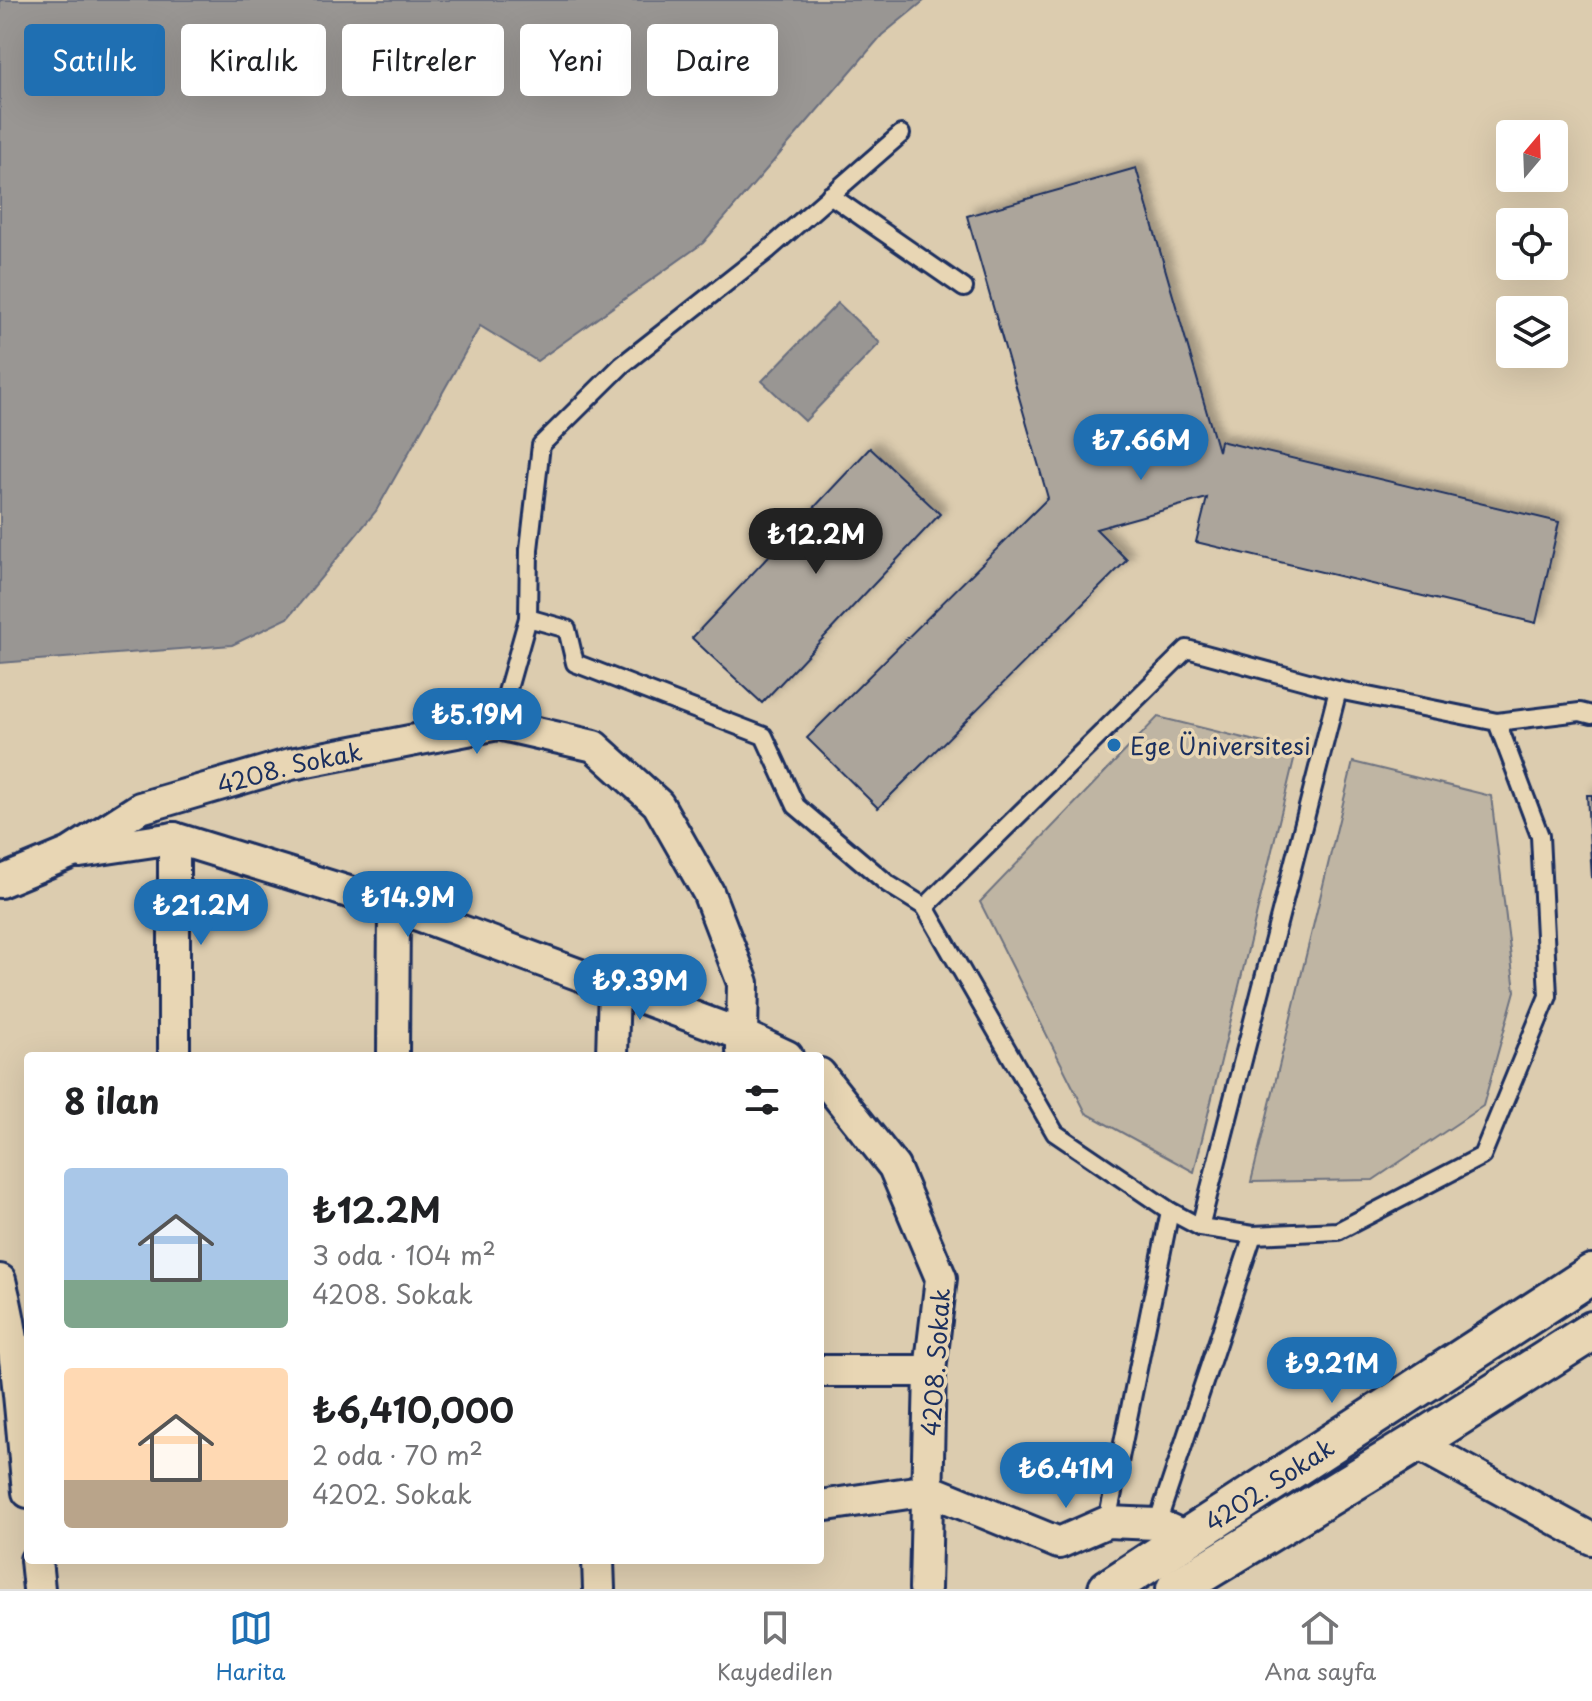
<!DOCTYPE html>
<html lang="tr">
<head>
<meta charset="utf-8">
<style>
	:root { --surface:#fff; --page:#f2f2f2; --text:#202124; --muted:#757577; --line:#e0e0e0; --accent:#1f6fb2 }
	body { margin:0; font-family:"Playpen Sans",sans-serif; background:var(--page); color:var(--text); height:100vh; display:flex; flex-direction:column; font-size:30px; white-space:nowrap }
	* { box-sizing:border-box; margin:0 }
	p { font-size:26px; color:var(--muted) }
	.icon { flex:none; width:44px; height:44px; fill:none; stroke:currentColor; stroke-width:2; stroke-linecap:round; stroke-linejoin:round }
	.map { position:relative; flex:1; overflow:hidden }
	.panel { position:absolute; left:24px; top:1052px; width:800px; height:512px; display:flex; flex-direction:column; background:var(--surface); border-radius:8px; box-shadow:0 8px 32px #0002 }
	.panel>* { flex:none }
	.hud { position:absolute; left:24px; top:24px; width:800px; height:72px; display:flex; gap:16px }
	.needle { width:52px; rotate:19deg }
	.fabs { position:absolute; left:1496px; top:120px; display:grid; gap:16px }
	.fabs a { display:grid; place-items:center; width:72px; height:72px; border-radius:8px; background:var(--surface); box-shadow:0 8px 32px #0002; font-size:40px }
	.price { position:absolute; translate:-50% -68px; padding:0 18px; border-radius:28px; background:var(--accent); color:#fff; font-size:26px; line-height:52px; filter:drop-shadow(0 2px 4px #0008) }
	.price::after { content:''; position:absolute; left:50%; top:48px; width:24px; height:18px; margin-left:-12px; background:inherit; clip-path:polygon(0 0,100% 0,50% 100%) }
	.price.on { background:#222; color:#fff }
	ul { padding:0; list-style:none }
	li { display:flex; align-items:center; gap:24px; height:200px; padding:0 40px }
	li span { display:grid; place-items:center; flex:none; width:224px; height:160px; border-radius:8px; color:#555 }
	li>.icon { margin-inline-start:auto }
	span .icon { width:96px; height:96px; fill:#fffc; stroke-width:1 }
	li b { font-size:34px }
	h2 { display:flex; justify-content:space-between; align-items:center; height:96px; padding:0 40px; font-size:34px }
	.tag { padding:0 28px; border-radius:8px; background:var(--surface); box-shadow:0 8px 32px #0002; font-size:28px; line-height:72px }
	.tag.on { background:var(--accent); color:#fff }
	.tab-bar { display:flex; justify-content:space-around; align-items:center; height:112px; border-top:2px solid var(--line); background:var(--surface); font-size:22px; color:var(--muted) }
	.tab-bar a { display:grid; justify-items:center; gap:4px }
	.tab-bar .on { color:var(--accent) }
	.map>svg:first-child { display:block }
	.green { fill:#bfb5a3; stroke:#6d7280; stroke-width:2 }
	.water { fill:#999693; stroke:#676d7e; stroke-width:2 }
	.building { fill:#aca59b; stroke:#1b2f5e; stroke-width:2; filter:url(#shadow) }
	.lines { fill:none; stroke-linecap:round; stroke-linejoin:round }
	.service-casing { stroke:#1b2f5e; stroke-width:22 }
	.minor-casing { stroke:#1b2f5e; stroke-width:36 }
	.tertiary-casing { stroke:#1b2f5e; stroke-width:44 }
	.service { stroke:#e8d6b4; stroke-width:16 }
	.minor { stroke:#e8d6b4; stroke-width:30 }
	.tertiary { stroke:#e8d6b4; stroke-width:38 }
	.poi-dot { fill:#1f6fb2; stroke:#e8d6b4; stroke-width:3 }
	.labels { text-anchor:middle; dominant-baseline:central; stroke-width:7; stroke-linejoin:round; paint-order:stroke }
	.poi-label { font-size:24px; fill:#1b2f5e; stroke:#e8d6b4; text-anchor:start }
	.street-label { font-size:24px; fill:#1b2f5e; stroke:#e8d6b4 }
</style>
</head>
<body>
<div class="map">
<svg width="1592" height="1589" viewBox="0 0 1592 1589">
	<defs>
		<filter id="shadow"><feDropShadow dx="7" dy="-7" stdDeviation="4" flood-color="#0004"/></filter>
	</defs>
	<rect width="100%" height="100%" fill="#dcccaf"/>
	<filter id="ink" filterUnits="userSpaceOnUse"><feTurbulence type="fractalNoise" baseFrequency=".0125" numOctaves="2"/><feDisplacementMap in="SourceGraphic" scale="16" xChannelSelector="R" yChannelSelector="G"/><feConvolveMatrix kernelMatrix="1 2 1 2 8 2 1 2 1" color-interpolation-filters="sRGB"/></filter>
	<g filter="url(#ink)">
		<g class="green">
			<polygon points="1158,717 1296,751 1194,1172 1086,1113 980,902"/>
			<polygon points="1353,762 1491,796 1515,991 1483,1106 1373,1180 1251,1182"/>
		</g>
		<g class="water">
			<polygon points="0,0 925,0 882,35 703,243 537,361 480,326 376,511 288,618 232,645 0,663"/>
			<polygon points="838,303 880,343 805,421 762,381"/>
		</g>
		<g class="building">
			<polygon points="1136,168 1218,451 1220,441 1559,522 1536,623 1196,542 1207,498 1096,529 1127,560 878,808 807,738 1048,498 967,216"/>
			<polygon points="870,448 940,514 762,703 692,638"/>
			<polygon points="1587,795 1592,795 1592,879"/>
		</g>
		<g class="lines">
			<defs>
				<g id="service">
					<polyline points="830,195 964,288"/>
					<polyline points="528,618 567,629 575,663 764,736 796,806 888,884 925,907 1055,1133 1170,1211 1200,1227 1253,1235 1338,1231 1482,1156 1548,996 1540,836 1497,722"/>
					<polyline points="498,724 528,618 529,549 541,445 622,365 768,250 901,134"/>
					<polyline points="925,907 1187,649 1338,690 1497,722 1580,712 1592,715"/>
					<polyline points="1200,1227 1338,690"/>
					<polyline points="1107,1522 1170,1211"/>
					<polyline points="1157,1524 1253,1235"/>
				</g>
				<g id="minor">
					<polyline points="174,838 174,1056"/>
					<polyline points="80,852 174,838 394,906 742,1035 742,1051"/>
					<path id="s1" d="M0 882 70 853 140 808 291 764 498 724 594 746 658 804 708 892 743 983 742 1035 787 1056"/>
					<polyline points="393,1056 394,906"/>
					<polyline points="612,1056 614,986"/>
					<polyline points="820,1074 894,1167 941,1278 930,1371 925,1589"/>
					<path d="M0 1280C18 1349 21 1422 28 1492"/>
					<polyline points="820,1371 930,1371"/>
					<polyline points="1416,1443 1592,1539"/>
					<polyline points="820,1506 929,1490 1059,1543 1107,1522 1157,1524 1186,1537"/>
					<polyline points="36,1560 39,1589"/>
					<polyline points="598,1560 599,1589"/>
				</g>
				<g id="tertiary">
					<path id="s2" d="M1108 1589 1592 1274"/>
					<polyline points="1176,1589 1416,1443 1592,1331"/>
				</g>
			</defs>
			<use href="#service" class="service-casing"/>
			<use href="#minor" class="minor-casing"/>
			<use href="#tertiary" class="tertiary-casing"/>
			<use href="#service" class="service"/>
			<use href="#minor" class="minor"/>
			<use href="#tertiary" class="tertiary"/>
		</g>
	</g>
	<circle class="poi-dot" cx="1114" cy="745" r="8"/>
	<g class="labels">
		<g class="poi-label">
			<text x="1130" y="745">Ege Üniversitesi</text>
		</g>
		<g class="street-label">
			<text stroke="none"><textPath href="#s1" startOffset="314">4208. Sokak</textPath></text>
			<text transform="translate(935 1362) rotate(-86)">4208. Sokak</text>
			<text stroke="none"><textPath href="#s2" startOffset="192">4202. Sokak</textPath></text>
		</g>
	</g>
</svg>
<div class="fabs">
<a><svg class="needle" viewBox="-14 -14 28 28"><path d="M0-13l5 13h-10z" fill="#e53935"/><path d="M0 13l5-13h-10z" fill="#757577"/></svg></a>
<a><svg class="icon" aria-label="locate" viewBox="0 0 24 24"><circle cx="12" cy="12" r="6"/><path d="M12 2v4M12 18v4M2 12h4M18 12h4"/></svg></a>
<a><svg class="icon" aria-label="layers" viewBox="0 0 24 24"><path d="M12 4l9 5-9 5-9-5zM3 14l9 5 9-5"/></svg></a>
</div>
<b class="price" style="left:1141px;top:482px">₺7.66M</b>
<b class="price on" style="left:816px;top:576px">₺12.2M</b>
<b class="price" style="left:477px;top:756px">₺5.19M</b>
<b class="price" style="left:408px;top:939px">₺14.9M</b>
<b class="price" style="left:201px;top:947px">₺21.2M</b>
<b class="price" style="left:640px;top:1022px">₺9.39M</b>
<b class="price" style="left:1332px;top:1405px">₺9.21M</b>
<b class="price" style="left:1066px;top:1510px">₺6.41M</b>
<div class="hud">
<a class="tag on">Satılık</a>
<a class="tag">Kiralık</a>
<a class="tag">Filtreler</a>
<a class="tag">Yeni</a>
<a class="tag">Daire</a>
</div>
<section class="panel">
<h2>8 ilan<svg class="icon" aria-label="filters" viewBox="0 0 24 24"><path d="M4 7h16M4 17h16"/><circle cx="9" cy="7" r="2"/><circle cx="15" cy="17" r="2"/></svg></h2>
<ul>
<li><span style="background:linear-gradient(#a9c7e8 70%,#7fa58c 0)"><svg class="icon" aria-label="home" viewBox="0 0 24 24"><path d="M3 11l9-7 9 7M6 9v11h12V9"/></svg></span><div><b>₺12.2M</b><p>3 oda · 104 m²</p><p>4208. Sokak</p></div></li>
<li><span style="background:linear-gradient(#ffd9b3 70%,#b9a48a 0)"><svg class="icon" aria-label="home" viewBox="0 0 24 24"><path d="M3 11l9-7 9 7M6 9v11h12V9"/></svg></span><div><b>₺6,410,000</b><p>2 oda · 70 m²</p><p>4202. Sokak</p></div></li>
</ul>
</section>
</div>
<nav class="tab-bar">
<a class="on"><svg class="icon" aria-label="map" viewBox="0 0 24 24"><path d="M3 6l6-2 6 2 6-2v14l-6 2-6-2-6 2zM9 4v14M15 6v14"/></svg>Harita</a>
<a><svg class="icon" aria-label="saved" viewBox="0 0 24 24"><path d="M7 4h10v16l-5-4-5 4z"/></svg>Kaydedilen</a>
<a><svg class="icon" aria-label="home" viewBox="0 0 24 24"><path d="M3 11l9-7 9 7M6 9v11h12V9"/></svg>Ana sayfa</a>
</nav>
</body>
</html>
